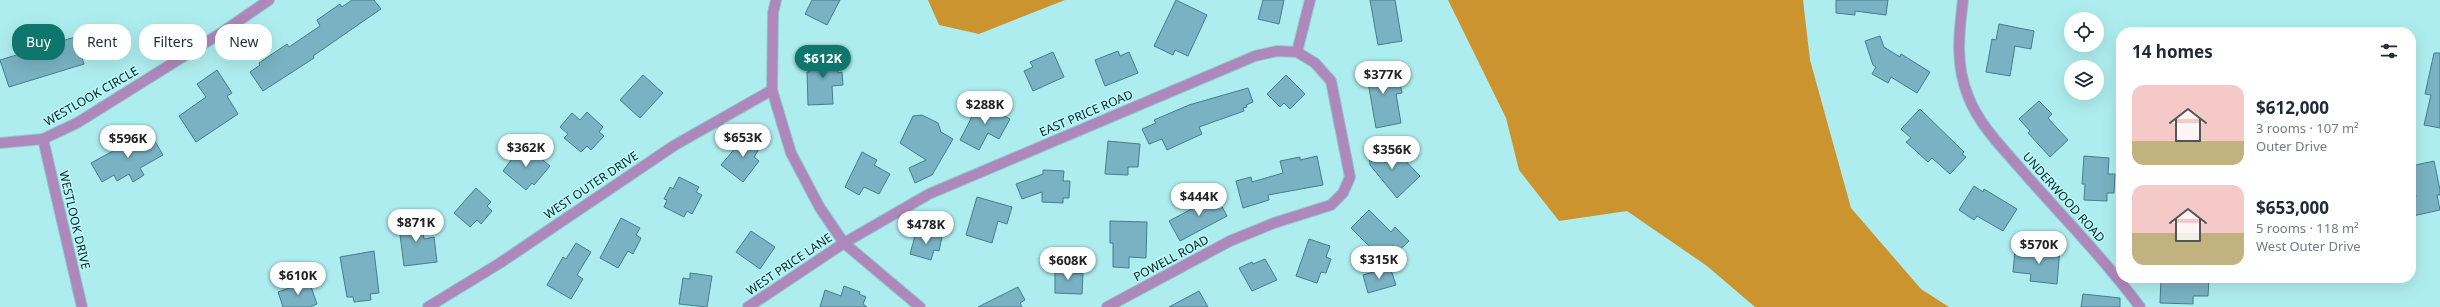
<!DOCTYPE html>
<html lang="en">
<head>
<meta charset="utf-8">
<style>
	:root { --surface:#fff; --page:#f2f2f3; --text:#1f2937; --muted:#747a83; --accent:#0f766e }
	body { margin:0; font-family:"Noto Sans",sans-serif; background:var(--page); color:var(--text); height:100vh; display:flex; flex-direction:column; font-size:15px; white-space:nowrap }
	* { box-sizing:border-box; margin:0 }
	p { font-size:13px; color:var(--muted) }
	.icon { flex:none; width:22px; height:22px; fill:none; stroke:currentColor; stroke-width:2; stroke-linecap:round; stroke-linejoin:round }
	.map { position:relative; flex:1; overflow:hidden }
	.sheet { position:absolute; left:2116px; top:27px; width:300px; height:256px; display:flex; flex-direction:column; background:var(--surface); border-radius:16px; box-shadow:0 4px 16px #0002 }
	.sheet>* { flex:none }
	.guide { position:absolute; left:12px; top:24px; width:380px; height:36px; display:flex; gap:8px }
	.controls { position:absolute; left:2064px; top:12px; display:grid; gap:8px }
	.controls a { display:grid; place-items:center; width:40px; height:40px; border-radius:50%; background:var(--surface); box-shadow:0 4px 16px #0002; font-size:20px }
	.price { position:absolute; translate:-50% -34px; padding:0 9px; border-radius:14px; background:#fff; color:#222; font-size:13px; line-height:26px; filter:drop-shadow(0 1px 2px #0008) }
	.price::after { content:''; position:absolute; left:50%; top:24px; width:12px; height:9px; margin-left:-6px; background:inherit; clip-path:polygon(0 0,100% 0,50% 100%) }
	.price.selected { background:var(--accent); color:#fff }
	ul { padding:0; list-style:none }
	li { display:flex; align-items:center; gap:12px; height:100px; padding:0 16px }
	li span { display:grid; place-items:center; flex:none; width:112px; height:80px; border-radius:12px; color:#555 }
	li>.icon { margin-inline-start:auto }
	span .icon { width:48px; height:48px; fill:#fffc; stroke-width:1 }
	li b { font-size:17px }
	h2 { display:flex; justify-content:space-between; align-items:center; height:48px; padding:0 16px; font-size:17px }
	.chip { padding:0 14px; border-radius:16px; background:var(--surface); box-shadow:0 4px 16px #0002; font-size:14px; line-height:36px }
	.chip.selected { background:var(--accent); color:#fff }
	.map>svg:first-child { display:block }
	.forest { fill:#cb942f }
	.building { fill:#79b2c2; stroke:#457d8d }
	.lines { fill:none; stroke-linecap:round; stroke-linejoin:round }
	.minor-casing { stroke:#90c8ca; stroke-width:12 }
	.tertiary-casing { stroke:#90c8ca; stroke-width:12 }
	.minor { stroke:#af88bb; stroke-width:10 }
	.tertiary { stroke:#af88bb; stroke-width:10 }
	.labels { text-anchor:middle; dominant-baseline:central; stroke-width:3; stroke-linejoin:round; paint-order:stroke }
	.street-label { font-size:12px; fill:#062021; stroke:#bbfafc }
</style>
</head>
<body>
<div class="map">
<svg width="2440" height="307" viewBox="0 0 2440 307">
	<rect width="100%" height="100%" fill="#aeedef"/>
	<g class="forest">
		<polygon points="928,0 1065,0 979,34 939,25"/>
		<polygon points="1448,0 1803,0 1810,60 1851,208 1921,289 1949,307 1755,307 1707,266 1627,211 1559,221 1519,170 1506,118"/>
	</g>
	<g class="building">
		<polygon points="352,0 374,0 381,9 313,56 314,58 263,91 250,72 260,65 259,63 287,44 289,47 320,26 317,20 340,4 342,7"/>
		<polygon points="812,0 840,0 827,25 805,14"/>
		<polygon points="1176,0 1207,15 1188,56 1175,50 1173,55 1154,46"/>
		<polygon points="1263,0 1284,0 1279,24 1258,19"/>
		<polygon points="1370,0 1395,0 1402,41 1378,45"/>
		<polygon points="1836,0 1888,0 1886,15 1855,11 1855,15 1836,13"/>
		<polygon points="1999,24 2034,31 2031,49 2015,46 2010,76 1986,72 1992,39 1996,40"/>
		<polygon points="1880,36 1884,47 1900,57 1901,54 1930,72 1917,93 1891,77 1888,83 1872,74 1876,67 1873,65 1865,41"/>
		<polygon points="75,37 84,64 9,87 0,60"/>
		<polygon points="1118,51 1120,56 1129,52 1138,73 1105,86 1095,60"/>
		<polygon points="1053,52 1064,77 1033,91 1024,71 1033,67 1030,62"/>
		<polygon points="2434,53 2440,53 2440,128 2424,125 2431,95 2425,94"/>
		<polygon points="837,55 838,73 842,72 843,85 832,86 833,104 808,105 807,72 809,72 808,57"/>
		<polygon points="1380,62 1383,77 1398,74 1402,93 1396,94 1401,123 1376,128 1368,82 1363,83 1360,66"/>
		<polygon points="217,70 232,93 227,96 238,114 196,142 179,116 206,97 197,84"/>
		<polygon points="643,75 663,93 640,118 620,100"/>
		<polygon points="1286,75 1305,94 1290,109 1284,103 1280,107 1267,94"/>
		<polygon points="1248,88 1253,102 1246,105 1247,107 1243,108 1244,111 1199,127 1202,134 1167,150 1162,139 1149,144 1142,129 1156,123 1154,120 1189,105"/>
		<polygon points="988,101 1005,109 1002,115 1010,119 999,139 988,133 979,150 960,140 979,103 985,106"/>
		<polygon points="2039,101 2052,114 2048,118 2068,140 2050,157 2028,133 2030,131 2019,119"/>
		<polygon points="1920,109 1964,152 1962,154 1966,157 1950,174 1932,158 1928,162 1906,142 1911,138 1901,129"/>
		<polygon points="587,112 603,127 599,132 604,136 591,150 587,146 581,152 564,138 568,134 560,127 572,113 580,120"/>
		<polygon points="922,115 938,123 941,132 953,139 932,175 915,183 909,168 926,160 900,143 913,116"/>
		<polygon points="149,131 163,155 140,168 144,175 133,182 129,174 117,181 114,175 102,182 91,163 115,150 113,145 123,139 126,144"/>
		<polygon points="748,133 762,144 754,157 759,161 743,182 721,165"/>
		<polygon points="1108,141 1140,144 1138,167 1128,167 1128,175 1105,174"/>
		<polygon points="523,144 550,166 534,185 532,183 526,190 503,171"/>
		<polygon points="1381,144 1385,163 1397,152 1420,176 1397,198 1370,165 1368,146"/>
		<polygon points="862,152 877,160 874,165 890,174 879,194 864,187 859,195 845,187"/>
		<polygon points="1317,156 1323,185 1268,195 1269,200 1243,208 1236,181 1251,177 1252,182 1283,173 1280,161 1300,157 1300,160"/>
		<polygon points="2084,156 2109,158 2108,174 2115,174 2114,193 2107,193 2107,201 2084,200 2085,184 2082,184"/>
		<polygon points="2434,161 2440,190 2440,195 2437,195 2440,210 2413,216 2411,198 2416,197 2411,166"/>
		<polygon points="1043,170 1064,171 1063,181 1070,181 1069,198 1063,198 1063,203 1042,202 1042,192 1022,199 1016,184 1043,174"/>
		<polygon points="679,177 699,187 696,192 702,195 692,214 687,211 684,217 664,207 667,200 664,199 670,187 673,189"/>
		<polygon points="1974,186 1983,192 1984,189 2017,209 2003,231 1977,216 1974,220 1959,210"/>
		<polygon points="476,188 491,202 487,206 492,211 481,224 477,220 470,227 454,213"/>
		<polygon points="1214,192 1227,216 1180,241 1169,221 1201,204 1199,200"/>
		<polygon points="977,197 1012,207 1007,224 998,221 992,243 966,235"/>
		<polygon points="1369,210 1391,232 1395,227 1409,241 1386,263 1351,228"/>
		<polygon points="421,217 424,239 434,237 437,262 404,266 398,219"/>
		<polygon points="621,218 640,228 636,235 641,238 633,254 628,251 618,268 600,258"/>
		<polygon points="1110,221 1147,222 1146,258 1129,257 1129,268 1113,267 1113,243 1110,243"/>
		<polygon points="917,229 942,237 939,251 934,250 931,260 910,254"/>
		<polygon points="751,231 775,247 760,269 736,252"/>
		<polygon points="1309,239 1330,246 1326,257 1331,259 1326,273 1321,272 1317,283 1296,276"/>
		<polygon points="576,243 591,252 577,275 583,279 571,299 547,285 563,257 566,259"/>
		<polygon points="2044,246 2060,248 2057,284 2030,281 2031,274 2013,272 2015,251 2038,253 2044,253"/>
		<polygon points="374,251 379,293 370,294 371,300 354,302 353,297 347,297 340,257"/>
		<polygon points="1265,259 1277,280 1252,291 1239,268 1252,262 1253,264"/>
		<polygon points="1055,267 1072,267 1072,273 1083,273 1082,294 1055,293"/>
		<polygon points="1390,267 1396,285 1368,293 1363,275"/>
		<polygon points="690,273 712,276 707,307 679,304 683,278 690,279"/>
		<polygon points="2161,278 2209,278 2208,296 2193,296 2193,304 2160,303"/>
		<polygon points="309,281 317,304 310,307 283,307 278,292"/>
		<polygon points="844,286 860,292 859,294 866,297 863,304 867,307 820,307 825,290 841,296"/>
		<polygon points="1018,287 1025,300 1020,303 1022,307 978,307"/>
		<polygon points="1199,291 1208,307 1169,307"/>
		<polygon points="2083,294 2120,298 2120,307 2081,307"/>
	</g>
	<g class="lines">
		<defs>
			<g id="minor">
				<path d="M1963 0C1959 33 1955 64 1968 96 1980 127 2004 149 2025 174 2064 218 2105 260 2140 307"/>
				<polyline points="1297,52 1310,0"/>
				<polyline points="43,139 82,307"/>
				<polyline points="0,143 43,139 77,123 221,33 269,0"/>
				<polyline points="748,307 844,243 929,194 1255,56 1277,51 1297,52 1315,63 1331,81 1350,177 1343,193 1331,205 1274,223 1230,241 1107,307"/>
			</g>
			<g id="tertiary">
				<polyline points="776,0 773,13 772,90 791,153 820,208 844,243 920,307"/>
				<polyline points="428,307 500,263 675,145 772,90"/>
			</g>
		</defs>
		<use href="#minor" class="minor-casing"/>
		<use href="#tertiary" class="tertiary-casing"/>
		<use href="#minor" class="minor"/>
		<use href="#tertiary" class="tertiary"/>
	</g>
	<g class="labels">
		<g class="street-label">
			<text transform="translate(91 96) rotate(-30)">WESTLOOK CIRCLE</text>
			<text transform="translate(1086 113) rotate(-23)">EAST PRICE ROAD</text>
			<text transform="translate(591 185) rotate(-34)">WEST OUTER DRIVE</text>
			<text transform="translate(2064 197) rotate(48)">UNDERWOOD ROAD</text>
			<text transform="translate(75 220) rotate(77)">WESTLOOK DRIVE</text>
			<text transform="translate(1171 258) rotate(-28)">POWELL ROAD</text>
			<text transform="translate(789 264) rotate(-34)">WEST PRICE LANE</text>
		</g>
	</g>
</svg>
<div class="controls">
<a><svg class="icon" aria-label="locate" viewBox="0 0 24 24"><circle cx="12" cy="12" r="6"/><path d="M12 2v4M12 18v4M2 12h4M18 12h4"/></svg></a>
<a><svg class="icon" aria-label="layers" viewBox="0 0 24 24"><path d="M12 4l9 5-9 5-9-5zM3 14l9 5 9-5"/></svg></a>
</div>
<b class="price selected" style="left:823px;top:79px">$612K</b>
<b class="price" style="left:1383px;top:95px">$377K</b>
<b class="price" style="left:985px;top:125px">$288K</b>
<b class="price" style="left:743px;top:158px">$653K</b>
<b class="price" style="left:128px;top:159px">$596K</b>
<b class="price" style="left:526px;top:168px">$362K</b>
<b class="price" style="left:1392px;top:170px">$356K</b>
<b class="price" style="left:1199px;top:217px">$444K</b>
<b class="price" style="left:416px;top:243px">$871K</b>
<b class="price" style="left:926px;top:245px">$478K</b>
<b class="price" style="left:2039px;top:265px">$570K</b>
<b class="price" style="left:1379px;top:280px">$315K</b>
<b class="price" style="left:1068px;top:281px">$608K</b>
<b class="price" style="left:298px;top:296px">$610K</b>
<div class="guide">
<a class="chip selected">Buy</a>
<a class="chip">Rent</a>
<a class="chip">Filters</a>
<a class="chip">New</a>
</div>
<section class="sheet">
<h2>14 homes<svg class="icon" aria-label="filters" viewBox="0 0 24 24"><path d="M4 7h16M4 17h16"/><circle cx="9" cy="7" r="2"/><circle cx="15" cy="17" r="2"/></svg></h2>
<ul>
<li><span style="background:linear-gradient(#f6c9c9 70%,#c2b280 0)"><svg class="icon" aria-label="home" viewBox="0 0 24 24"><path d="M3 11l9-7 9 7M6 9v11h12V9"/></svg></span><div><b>$612,000</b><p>3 rooms · 107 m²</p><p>Outer Drive</p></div></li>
<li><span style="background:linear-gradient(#f6c9c9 60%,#c2b280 0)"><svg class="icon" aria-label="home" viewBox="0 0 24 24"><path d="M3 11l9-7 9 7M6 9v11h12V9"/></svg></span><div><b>$653,000</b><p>5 rooms · 118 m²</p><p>West Outer Drive</p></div></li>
</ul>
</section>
</div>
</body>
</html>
